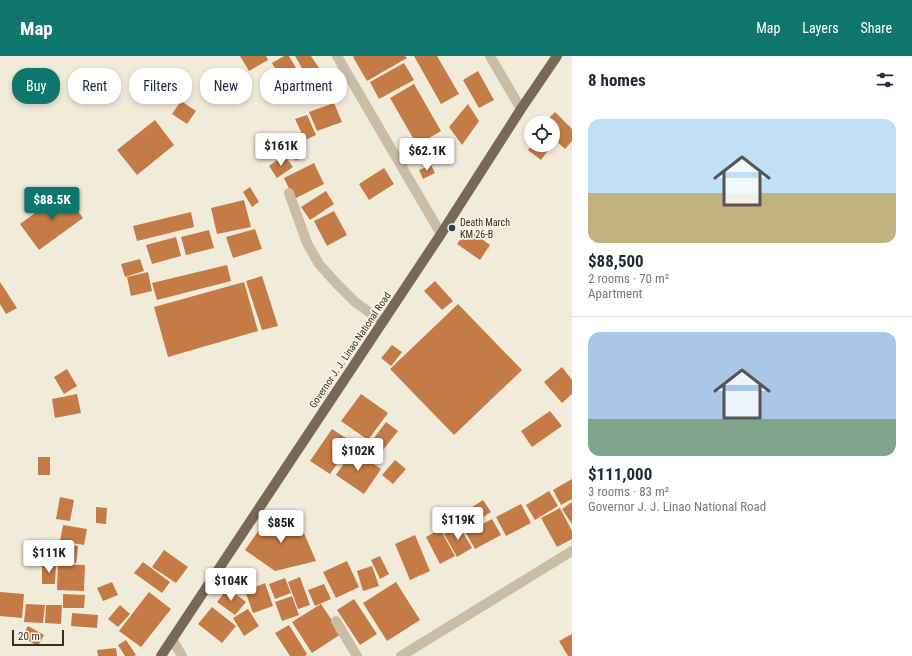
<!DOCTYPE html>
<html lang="en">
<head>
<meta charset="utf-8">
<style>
	:root { --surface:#fff; --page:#f2f2f3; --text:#1f2937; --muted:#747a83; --line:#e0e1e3; --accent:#0f766e }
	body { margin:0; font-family:"Roboto Condensed",sans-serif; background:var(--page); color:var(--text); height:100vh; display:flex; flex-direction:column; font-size:15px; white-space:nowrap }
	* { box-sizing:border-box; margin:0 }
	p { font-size:13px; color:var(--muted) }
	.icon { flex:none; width:22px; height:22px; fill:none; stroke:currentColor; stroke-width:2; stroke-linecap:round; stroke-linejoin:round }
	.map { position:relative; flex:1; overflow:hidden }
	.details { display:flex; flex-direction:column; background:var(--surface); width:340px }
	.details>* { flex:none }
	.banner { position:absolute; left:12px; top:12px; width:380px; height:36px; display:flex; gap:8px }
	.controls { position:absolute; left:524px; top:60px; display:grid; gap:8px }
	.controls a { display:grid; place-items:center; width:36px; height:36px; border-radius:50%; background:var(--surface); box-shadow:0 2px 6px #0003; font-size:20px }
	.scale { position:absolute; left:12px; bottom:10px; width:52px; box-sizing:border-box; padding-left:4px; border:2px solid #352e27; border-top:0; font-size:11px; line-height:14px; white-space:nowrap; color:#352e27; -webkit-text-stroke:3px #f9f4e6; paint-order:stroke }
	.price { position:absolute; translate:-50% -34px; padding:0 9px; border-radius:4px; background:#fff; color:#222; font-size:13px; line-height:26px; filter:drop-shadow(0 1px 2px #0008) }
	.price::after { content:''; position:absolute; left:50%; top:24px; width:12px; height:9px; margin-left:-6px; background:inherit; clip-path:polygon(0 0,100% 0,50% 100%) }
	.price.active { background:var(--accent); color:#fff }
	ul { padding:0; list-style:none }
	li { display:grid; align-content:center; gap:8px; height:212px; padding:0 16px }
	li+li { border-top:1px solid var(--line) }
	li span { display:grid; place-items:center; height:124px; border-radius:12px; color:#555 }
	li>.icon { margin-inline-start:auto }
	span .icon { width:72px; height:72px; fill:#fffc; stroke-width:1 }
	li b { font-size:17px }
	h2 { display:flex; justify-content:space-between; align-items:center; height:48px; padding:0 16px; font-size:17px }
	.tag { padding:0 14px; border-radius:16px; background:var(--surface); box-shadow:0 2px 6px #0003; font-size:14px; line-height:36px }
	.tag.active { background:var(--accent); color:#fff }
	header { display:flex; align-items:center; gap:24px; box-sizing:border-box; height:56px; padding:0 20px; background:var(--accent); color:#fff }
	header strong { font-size:19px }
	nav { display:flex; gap:22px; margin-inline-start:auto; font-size:14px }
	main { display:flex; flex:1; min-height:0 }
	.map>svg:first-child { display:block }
	.building { fill:#c57b45 }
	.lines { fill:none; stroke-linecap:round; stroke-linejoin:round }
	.minor { stroke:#c9bda6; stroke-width:10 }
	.major { stroke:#776858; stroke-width:10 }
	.poi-dot { fill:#1d4856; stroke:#f9f4e6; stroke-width:1.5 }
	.labels { text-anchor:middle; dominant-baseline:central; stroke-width:3.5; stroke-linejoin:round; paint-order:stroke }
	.poi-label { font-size:10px; fill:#352e27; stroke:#f9f4e6; text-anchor:start }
	.street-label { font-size:10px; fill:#352e27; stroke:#f9f4e6 }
</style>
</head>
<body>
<header>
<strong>Map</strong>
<nav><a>Map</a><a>Layers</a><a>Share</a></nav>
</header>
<main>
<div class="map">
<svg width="572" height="600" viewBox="0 0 572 600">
	<rect width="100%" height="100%" fill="#f1ebda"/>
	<g class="building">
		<polygon points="240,0 266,0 268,4 249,15"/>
		<polygon points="284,0 289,0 303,24 287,33 272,7"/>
		<polygon points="295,0 311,0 319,12 306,19"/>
		<polygon points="354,0 405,0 407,2 367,25 353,1"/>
		<polygon points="414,0 437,0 459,38 441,48"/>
		<polygon points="404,7 414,24 379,43 370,26"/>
		<polygon points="478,15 494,44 479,52 463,24"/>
		<polygon points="414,28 441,75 417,89 390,42"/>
		<polygon points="181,45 196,55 187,68 172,58"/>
		<polygon points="334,47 342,66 317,75 309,56"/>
		<polygon points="468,48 479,65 462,89 449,71"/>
		<polygon points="555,56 572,73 572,85 565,93 553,82 553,67 544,67"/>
		<polygon points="307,59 316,79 305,84 295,63"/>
		<polygon points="155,64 174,89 137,119 117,94"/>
		<polygon points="296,84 306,97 296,105 285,92"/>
		<polygon points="532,89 552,89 541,104 528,94"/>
		<polygon points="284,99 293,111 277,122 269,110"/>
		<polygon points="314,107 324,128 294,143 284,122"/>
		<polygon points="431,109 435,117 423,123 419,114"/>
		<polygon points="384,112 394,128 369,144 359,128"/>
		<polygon points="250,131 259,146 252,151 243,136"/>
		<polygon points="326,135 334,148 310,164 301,151"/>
		<polygon points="64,136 83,162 39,194 20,168"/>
		<polygon points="244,144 251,171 217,178 211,152"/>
		<polygon points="334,155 347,179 327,190 314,165"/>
		<polygon points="191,156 194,171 137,185 133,170"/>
		<polygon points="255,173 262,193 233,202 226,181"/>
		<polygon points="468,173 490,189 480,204 457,188"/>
		<polygon points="209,174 214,192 186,199 181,181"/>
		<polygon points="176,181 181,200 152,208 146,189"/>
		<polygon points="140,203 144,215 125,221 121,208"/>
		<polygon points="227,209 231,225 157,244 152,227"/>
		<polygon points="148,216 152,235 131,240 127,221"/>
		<polygon points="262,220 278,270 262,274 246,225"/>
		<polygon points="435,225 453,245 442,254 424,235"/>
		<polygon points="0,226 17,252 6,258 0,248"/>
		<polygon points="244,226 258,275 168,301 154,251"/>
		<polygon points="458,248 522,314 454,379 390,313"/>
		<polygon points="392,289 402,296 391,310 381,302"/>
		<polygon points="562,311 572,324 572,338 562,347 544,326"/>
		<polygon points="67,313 77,330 64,338 54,321"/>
		<polygon points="77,338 81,357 55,362 52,343"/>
		<polygon points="361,338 388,357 368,384 341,365"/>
		<polygon points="550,355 562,370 532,391 521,375"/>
		<polygon points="386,366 398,375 383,394 371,386"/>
		<polygon points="332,373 352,386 330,418 310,405"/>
		<polygon points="353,394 381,413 364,438 336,419"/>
		<rect x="38" y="401" width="12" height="18"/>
		<polygon points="395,404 406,413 393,428 382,419"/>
		<polygon points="572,423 572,443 561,449 553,434"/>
		<polygon points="549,435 558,450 535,464 526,449"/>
		<polygon points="60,441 74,444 70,465 56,463"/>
		<polygon points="483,444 491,456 471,469 463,457"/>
		<polygon points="572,446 572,468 562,453"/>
		<polygon points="521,448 531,467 506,480 496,461"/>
		<polygon points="96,451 107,452 106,468 96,467"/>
		<polygon points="560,452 572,475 572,483 557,491 541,462"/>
		<polygon points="273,454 303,475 316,505 275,515 245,494"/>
		<polygon points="492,463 501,479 475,493 466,477"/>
		<polygon points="63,469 87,473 84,489 60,485"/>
		<polygon points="459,470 472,492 457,501 444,478"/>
		<polygon points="440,473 455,500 440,508 426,481"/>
		<polygon points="415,479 430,515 410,524 395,488"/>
		<polygon points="56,487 78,490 76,507 54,504"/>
		<polygon points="164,494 188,511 176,527 152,511"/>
		<polygon points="380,500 389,518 380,523 371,504"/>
		<polygon points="347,505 359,531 336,542 323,516"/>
		<polygon points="143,506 170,526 162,537 134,517"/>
		<polygon points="58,508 85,509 84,535 57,534"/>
		<polygon points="42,509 56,509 55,528 42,528"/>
		<polygon points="372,510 379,530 363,535 357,515"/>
		<polygon points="300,521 310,549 298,553 288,526"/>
		<polygon points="285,522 291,537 275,543 269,528"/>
		<polygon points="112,526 118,539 103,545 97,532"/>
		<polygon points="396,526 420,564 387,585 363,547"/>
		<polygon points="265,527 273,550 253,557 245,535"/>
		<polygon points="324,528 331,543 315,550 308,534"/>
		<polygon points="228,532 246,546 235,559 217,546"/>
		<polygon points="0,536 24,538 22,562 0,560"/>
		<polygon points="149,536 171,553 141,591 119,575"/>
		<polygon points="63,538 85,539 84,552 63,552"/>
		<polygon points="292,540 299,559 282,565 275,546"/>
		<polygon points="354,543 377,578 360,589 337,554"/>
		<polygon points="26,548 45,549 43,567 24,566"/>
		<polygon points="321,548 341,578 312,597 292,566"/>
		<polygon points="46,549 62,549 61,568 45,567"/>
		<polygon points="120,549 130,558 118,571 108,563"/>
		<polygon points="212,551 236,570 222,587 198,568"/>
		<polygon points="248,553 259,570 244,580 233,562"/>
		<polygon points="72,557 98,559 97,572 71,570"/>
		<polygon points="289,569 307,598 305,600 290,600 275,577"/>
		<polygon points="28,570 44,579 38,590 22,581"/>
		<polygon points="572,578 572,600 568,600 559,585"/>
		<polygon points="126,584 136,599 134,600 125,600 118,589"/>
		<polygon points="116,592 117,600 98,600 97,594"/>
	</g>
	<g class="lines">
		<g class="minor">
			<polyline points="337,0 441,178"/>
			<polyline points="490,0 521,53"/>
			<polyline points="289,137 307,187 319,208 336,227 355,246 383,266"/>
			<polyline points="336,565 357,600"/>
			<polyline points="172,583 182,600"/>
			<polyline points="401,600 572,495"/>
		</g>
		<polyline class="major" points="161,600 441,178 521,53 557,0"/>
	</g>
	<circle class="poi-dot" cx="452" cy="172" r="4"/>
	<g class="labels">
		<g class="poi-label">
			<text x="460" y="166">Death March<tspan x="460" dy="12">KM 26-B</tspan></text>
		</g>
		<g class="street-label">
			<text transform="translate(350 294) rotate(-56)">Governor J. J. Linao National Road</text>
		</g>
	</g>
</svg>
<div class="controls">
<a><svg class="icon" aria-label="locate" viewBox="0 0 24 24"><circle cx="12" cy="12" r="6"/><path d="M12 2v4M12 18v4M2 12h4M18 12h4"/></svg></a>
</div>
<div class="scale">20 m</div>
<b class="price" style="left:281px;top:111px">$161K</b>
<b class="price" style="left:427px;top:116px">$62.1K</b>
<b class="price active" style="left:52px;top:165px">$88.5K</b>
<b class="price" style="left:358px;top:416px">$102K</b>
<b class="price" style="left:458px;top:485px">$119K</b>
<b class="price" style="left:281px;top:488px">$85K</b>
<b class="price" style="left:49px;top:518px">$111K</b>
<b class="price" style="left:231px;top:546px">$104K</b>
<div class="banner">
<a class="tag active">Buy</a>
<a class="tag">Rent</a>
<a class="tag">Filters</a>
<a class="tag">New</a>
<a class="tag">Apartment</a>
</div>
</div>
<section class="details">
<h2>8 homes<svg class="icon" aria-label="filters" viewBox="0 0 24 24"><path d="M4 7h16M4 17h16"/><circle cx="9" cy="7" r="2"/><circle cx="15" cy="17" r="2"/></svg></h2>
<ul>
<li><span style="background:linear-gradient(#bfe0f5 60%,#c2b280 0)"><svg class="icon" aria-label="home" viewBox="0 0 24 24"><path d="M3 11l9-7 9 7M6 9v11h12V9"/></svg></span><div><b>$88,500</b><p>2 rooms · 70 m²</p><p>Apartment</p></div></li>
<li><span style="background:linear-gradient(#a9c7e8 70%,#7fa58c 0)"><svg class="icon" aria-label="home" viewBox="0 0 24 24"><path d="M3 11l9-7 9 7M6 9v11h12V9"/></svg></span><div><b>$111,000</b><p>3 rooms · 83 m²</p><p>Governor J. J. Linao National Road</p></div></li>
</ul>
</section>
</main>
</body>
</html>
